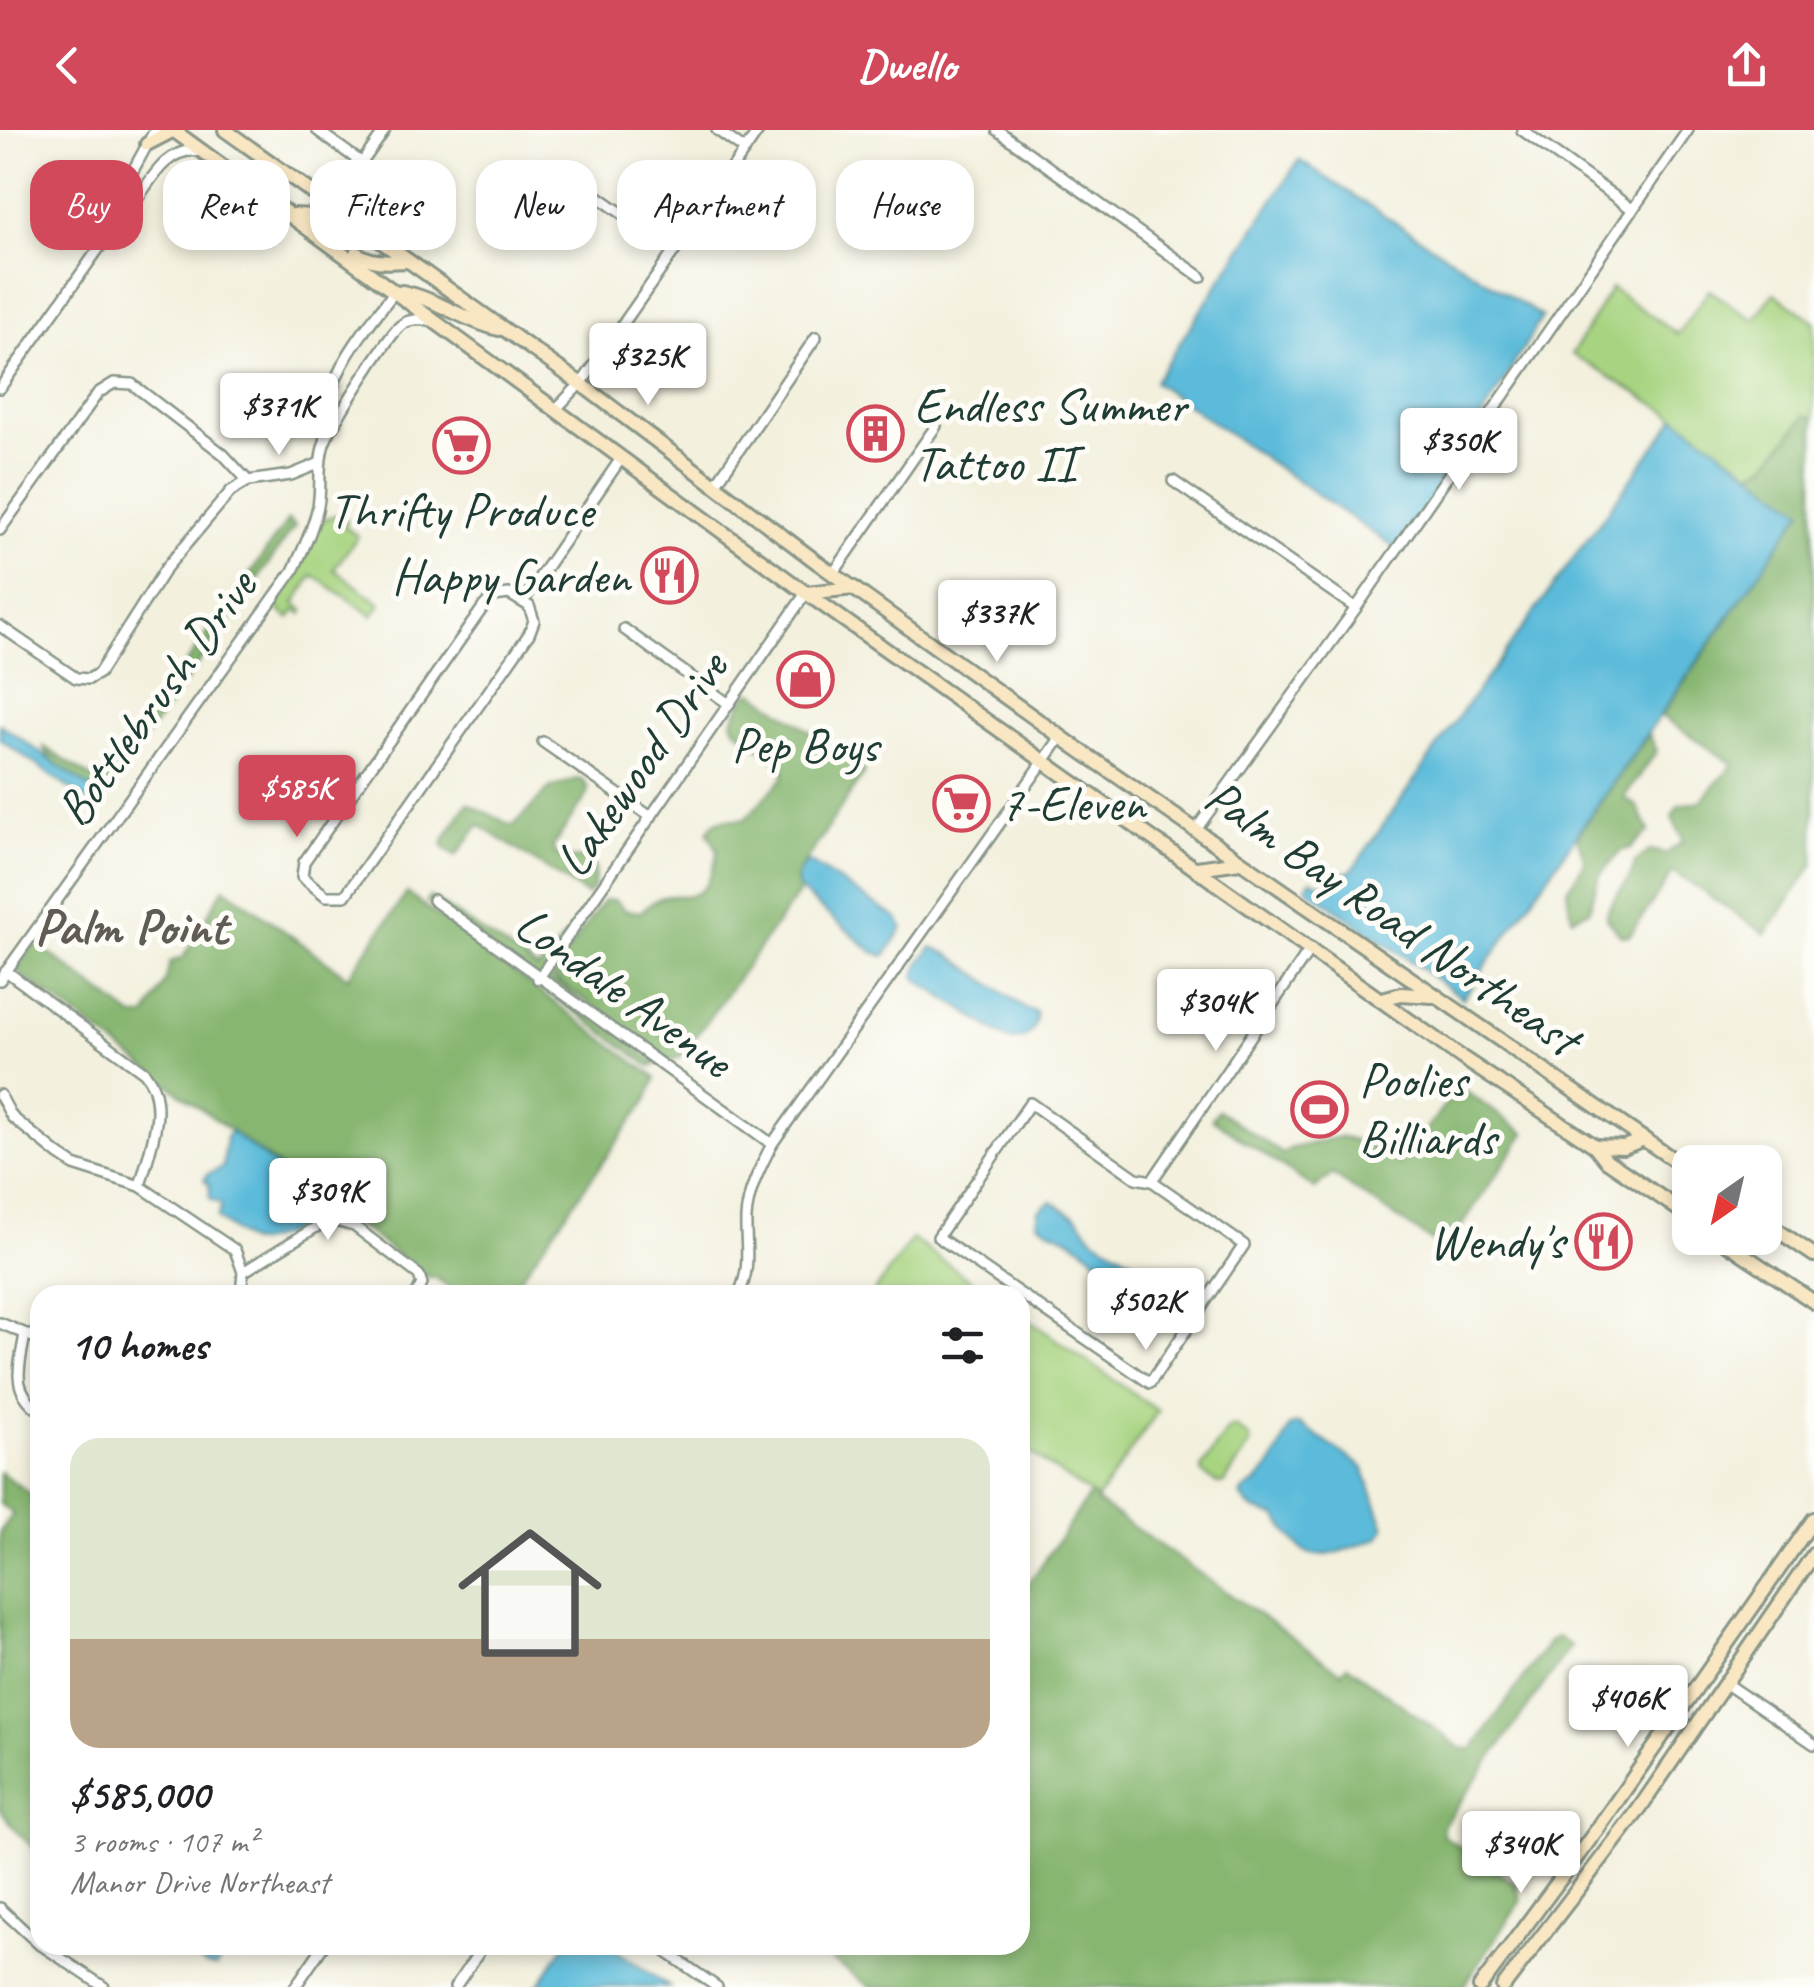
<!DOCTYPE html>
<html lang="en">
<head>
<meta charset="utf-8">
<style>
	:root { --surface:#fff; --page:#f2f2f2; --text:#202124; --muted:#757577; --line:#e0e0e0; --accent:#d1495b }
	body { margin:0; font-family:Caveat,sans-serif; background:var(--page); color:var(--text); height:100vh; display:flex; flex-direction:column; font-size:38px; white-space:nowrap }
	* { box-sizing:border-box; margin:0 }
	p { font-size:32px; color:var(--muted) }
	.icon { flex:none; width:55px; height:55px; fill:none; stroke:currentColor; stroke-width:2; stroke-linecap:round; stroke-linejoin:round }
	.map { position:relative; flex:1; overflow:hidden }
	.drawer { position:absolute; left:30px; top:1155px; width:1000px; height:670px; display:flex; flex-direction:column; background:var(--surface); border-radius:30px; box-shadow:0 5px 15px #0003 }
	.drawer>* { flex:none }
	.hud { position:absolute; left:30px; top:30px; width:1000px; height:90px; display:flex; gap:20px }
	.needle { width:65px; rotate:214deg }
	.tools { position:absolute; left:1672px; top:1015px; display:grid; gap:20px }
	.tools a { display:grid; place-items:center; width:110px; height:110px; border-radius:20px; background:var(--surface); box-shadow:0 5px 15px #0003; font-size:50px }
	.price { position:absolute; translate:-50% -85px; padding:0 22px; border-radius:10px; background:#fff; color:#222; font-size:32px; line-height:65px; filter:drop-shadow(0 2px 5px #0008) }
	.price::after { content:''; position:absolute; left:50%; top:60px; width:30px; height:22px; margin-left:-15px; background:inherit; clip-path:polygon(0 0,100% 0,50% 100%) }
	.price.on { background:var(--accent); color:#fff }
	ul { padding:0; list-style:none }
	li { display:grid; align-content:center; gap:20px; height:530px; padding:0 40px }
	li+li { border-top:2px solid var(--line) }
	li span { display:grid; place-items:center; height:310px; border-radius:30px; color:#555 }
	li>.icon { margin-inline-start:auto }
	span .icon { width:180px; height:180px; fill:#fffc; stroke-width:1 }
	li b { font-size:42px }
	h2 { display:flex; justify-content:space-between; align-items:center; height:120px; padding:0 40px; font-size:42px }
	.tag { padding:0 35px; border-radius:30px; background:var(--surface); box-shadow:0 5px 15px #0003; font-size:35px; line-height:90px }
	.tag.on { background:var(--accent); color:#fff }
	header { display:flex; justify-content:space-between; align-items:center; height:130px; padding:0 40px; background:var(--accent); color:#fff; font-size:45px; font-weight:800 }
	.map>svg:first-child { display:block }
	.green { fill:#a8d481; stroke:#64885a; stroke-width:2.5 }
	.forest { fill:#86b66f; stroke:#527a52; stroke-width:2.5 }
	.water { fill:#5bbbda; stroke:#3d7c87; stroke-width:2.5 }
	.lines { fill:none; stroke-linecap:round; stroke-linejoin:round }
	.street-casing { stroke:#899689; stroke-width:14 }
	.secondary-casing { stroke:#899689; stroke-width:18 }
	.street { stroke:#fff; stroke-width:9 }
	.secondary { stroke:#f9e7c3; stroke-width:12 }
	.labels { text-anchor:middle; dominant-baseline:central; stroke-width:10; stroke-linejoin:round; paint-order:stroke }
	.poi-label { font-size:50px; fill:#1f3d34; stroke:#fdfcf7; text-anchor:start }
	.street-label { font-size:50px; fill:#1f3d34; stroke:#fdfcf7 }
	.neighbourhood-label { font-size:52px; font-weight:bold; fill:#605c55; stroke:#fdfcf7 }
</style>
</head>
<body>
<header><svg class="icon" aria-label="back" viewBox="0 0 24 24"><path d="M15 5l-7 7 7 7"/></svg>Dwello<svg class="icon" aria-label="share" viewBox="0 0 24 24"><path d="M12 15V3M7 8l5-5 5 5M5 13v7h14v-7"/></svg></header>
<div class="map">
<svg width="1814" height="1857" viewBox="0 0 1814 1857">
	<rect width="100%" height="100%" fill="#fdfcf7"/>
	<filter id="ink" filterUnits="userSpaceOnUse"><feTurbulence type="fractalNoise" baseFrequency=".01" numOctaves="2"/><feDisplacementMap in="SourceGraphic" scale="20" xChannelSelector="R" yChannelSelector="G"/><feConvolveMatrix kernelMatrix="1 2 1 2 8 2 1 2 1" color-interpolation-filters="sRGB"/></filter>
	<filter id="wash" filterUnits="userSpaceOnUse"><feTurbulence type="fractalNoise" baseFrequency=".0048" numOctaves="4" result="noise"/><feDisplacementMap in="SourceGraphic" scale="40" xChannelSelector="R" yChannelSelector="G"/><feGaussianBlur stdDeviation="2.25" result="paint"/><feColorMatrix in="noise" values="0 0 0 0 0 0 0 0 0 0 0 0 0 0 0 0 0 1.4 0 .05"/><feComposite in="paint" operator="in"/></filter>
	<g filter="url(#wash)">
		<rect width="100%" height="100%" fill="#f3f0de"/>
		<g class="green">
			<polygon points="1611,158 1678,204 1709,160 1754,190 1774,163 1814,191 1814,289 1806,286 1766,335 1751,342 1668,282 1572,224"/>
			<path d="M335 385 347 390 345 397 358 406 334 439 381 474 373 486 313 445 295 473 304 481 302 484 296 480 290 488C281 484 278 480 275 470L301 432 318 392Z"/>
			<polygon points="912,1109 992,1165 872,1165"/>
			<polygon points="1020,1184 1158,1281 1097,1369 1020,1316"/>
			<polygon points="1235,1297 1250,1308 1250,1315 1224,1353 1218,1354 1202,1343 1202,1337 1229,1298"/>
		</g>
		<g class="forest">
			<path d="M1806 285 1814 289V734L1766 804 1673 742 1630 805 1621 806 1606 788C1611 761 1629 761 1635 732L1651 720 1666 724 1683 711 1672 687 1679 675 1700 672 1733 634 1661 586 1802 381 1751 342 1766 335Z"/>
			<path d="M288 390 295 396 106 664C87 660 50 636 44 617L97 651 106 646Z"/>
			<path d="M753 562 863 638 864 643 798 743 796 752 800 761 682 926 670 931 560 852 555 846 557 836 604 770H615L625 780 641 782C677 742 700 799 718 721L708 703C715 684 729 691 745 689L783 648 784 638 735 598 732 591 746 565Z"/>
			<polygon points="1649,604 1657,621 1624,668 1637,676 1649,701 1629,719 1622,720 1599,746 1589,780 1572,788 1567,759 1585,733 1577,706"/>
			<polygon points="576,649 583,650 588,658 587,665 553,716 554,722 562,728 586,729 595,738 594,757 587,765 479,695 456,726 443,717 445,708 468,673 513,696 549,659"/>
			<polygon points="224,757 348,847 407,763 656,948 647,970 508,1165 460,1165 436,1148 426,1146 16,841 32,815 41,817 134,887 146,887 166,850 170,832 183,828"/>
			<polygon points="430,767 538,839 595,771 553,834 551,848 657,934 651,937 427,771"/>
			<polygon points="1459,957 1525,1003 1445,1120 1332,1044 1315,1059 1212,989 1218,980 1283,1024 1289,1019 1339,1007 1361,1012 1400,1034"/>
			<polygon points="0,1342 40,1371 40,1724 18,1703 0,1679 0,1402 13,1384 0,1374"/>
			<polygon points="1090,1364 1097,1369 1096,1371 1341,1542 1347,1535 1461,1618 1473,1619 1549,1512 1557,1507 1571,1516 1443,1696 1443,1706 1516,1754 1521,1771 1463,1857 871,1857 810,1815 1020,1815 1020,1466"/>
		</g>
		<g class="water">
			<polygon points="1299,30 1542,187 1402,423 1154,252"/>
			<polygon points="1676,287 1803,380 1463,868 1306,758 1311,750 1322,754 1352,740 1461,583"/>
			<polygon points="0,594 96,662 100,667 94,676 0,609"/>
			<path d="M809 732 898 789 903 798 885 826 873 822 800 761C795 749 797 739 809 732Z"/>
			<path d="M932 817 951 825 1026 879 1036 882C1037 900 1027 913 1007 909L922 853 915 847 918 835Z"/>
			<path d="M231 1001 316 1070 317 1081C299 1099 274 1112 249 1113L217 1088 222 1075 210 1069 209 1054 204 1050 208 1044 223 1037 226 1007Z"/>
			<path d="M1051 1071 1078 1088 1094 1108 1134 1131 1137 1140 1130 1151C1105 1142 1091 1118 1067 1107 1056 1102 1048 1100 1037 1092L1039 1080Z"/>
			<path d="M1299 1294 1363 1337 1385 1398 1379 1408C1357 1413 1323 1436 1302 1419 1292 1411 1285 1397 1277 1387 1262 1381 1248 1381 1241 1365 1246 1358 1253 1355 1260 1349 1275 1334 1282 1315 1290 1296Z"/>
			<polygon points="176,1815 230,1815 216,1837 206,1835"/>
			<polygon points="565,1815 609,1815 669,1857 537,1857"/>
		</g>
	</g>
	<g filter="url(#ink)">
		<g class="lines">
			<defs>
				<g id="street">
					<polyline points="317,0 362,33"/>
					<polyline points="717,0 745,20"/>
					<polyline points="997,0 1201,147"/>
					<polyline points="1522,0 1632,79"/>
					<polyline points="586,58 675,121"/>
					<polyline points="330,78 385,0"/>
					<path d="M120 92C144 67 160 15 200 21"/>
					<polyline points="0,258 114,97 129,48 155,0"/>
					<polyline points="556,279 583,251 759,0"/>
					<path d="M325 307C324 245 359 208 395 161"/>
					<polyline points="248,351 291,345 318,334"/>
					<polyline points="1173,351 1356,478"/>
					<polyline points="715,355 816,207"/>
					<polyline points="0,400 98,263 114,253 132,254 223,324 248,351 231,361 166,438 99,543 89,549 76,548 0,496"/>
					<polyline points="833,444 936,296"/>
					<polygon points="509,464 529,476 534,491 529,504 345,766 326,766 302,747 304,732 484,476 494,466"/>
					<polyline points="524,470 622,327"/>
					<polyline points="624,499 729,574"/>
					<polyline points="543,612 651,687"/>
					<polyline points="1195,701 1356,478 1688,0"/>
					<polyline points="433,770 772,1014"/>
					<path d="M6 841 144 942C171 973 149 1020 140 1056"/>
					<polyline points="538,849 806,463"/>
					<path d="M0 850 293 441C303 420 313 399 318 376 322 355 317 335 324 314 330 297 387 208 400 196 408 189 420 189 430 191"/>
					<polyline points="0,965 12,987 59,1025 74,1035 140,1056 235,1120 243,1142 241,1165"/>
					<polygon points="1030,973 1136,1048 1152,1051 1244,1115 1150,1253 938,1107"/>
					<polyline points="1152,1051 1311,818"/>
					<polyline points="243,1142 321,1094 335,1091 354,1096 419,1145 422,1154 416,1165"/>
					<path d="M738 1165C752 1139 745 1116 746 1088 748 1060 760 1038 772 1014L1061 607"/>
					<polyline points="0,1193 40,1210"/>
					<path d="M25 1204C20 1237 9 1258 40 1281"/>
					<polyline points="1725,1553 1814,1614"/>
					<polyline points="0,1778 40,1815"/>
					<polyline points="41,1815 104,1857"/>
					<polyline points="656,1815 717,1857"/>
					<polyline points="295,1857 324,1815"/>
					<polyline points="455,1857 484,1815"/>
				</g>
				<g id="secondary">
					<polyline points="173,0 806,463 1461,927 1595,1016 1606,1030 1690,1087"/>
					<polyline points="225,0 581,254 818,433 1078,619 1690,1041"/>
					<polyline points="147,14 174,0"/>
					<polyline points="294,85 313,86 330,78"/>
					<path d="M356 123C373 134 389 132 408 131"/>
					<path d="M402 162C437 169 464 191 499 199"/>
					<polyline points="806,463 854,458"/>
					<polyline points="1197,738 1240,732"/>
					<polyline points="1382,869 1401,864 1432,866"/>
					<polyline points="1595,1016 1624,1017 1644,1009"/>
					<polyline points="1765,1092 1814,1125"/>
					<polyline points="1719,1108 1814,1172"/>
					<polyline points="1480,1857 1596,1701 1814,1389"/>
					<polyline points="1503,1857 1637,1682 1814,1424"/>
				</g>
			</defs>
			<use href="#street" class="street-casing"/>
			<use href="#secondary" class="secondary-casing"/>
			<use href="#street" class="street"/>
			<use href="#secondary" class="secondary"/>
		</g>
	</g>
	<defs>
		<symbol id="building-ring" viewBox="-11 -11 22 22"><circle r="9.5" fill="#fdfcf7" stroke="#d1495b" stroke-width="1.5"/><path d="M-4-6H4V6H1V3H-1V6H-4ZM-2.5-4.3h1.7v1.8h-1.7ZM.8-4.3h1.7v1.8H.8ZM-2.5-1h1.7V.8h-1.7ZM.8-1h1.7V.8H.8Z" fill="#d1495b"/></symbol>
		<symbol id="supermarket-ring" viewBox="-11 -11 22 22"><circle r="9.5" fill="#fdfcf7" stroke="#d1495b" stroke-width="1.5"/><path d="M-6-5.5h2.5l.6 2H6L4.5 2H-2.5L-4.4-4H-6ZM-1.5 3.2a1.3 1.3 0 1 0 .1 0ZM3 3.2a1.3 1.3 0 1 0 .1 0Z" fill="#d1495b"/></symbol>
		<symbol id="restaurant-ring" viewBox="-11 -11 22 22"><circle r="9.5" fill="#fdfcf7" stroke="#d1495b" stroke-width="1.5"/><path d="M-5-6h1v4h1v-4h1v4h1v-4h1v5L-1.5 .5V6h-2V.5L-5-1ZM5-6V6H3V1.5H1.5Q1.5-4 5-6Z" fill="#d1495b"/></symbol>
		<symbol id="shop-ring" viewBox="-11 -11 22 22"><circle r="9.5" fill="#fdfcf7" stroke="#d1495b" stroke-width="1.5"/><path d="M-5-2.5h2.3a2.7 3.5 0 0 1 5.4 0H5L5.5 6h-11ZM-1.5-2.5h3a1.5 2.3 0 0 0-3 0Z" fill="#d1495b"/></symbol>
		<symbol id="stadium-ring" viewBox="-11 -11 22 22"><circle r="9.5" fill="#fdfcf7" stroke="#d1495b" stroke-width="1.5"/><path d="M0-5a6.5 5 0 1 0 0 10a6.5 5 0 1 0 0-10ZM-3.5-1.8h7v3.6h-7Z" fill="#d1495b"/></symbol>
	</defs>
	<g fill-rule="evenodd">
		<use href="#building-ring" x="844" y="272" width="63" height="63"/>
		<use href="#supermarket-ring" x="430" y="284" width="63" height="63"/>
		<use href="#restaurant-ring" x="638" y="414" width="63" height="63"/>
		<use href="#shop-ring" x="774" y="518" width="63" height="63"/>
		<use href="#supermarket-ring" x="930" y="642" width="63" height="63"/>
		<use href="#stadium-ring" x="1288" y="948" width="63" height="63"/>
		<use href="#restaurant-ring" x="1572" y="1080" width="63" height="63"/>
	</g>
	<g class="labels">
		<g class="poi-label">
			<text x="914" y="275">Endless Summer<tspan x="914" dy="58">Tattoo II</tspan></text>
			<text x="461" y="380" text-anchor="middle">Thrifty Produce</text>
			<text x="630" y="446" text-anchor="end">Happy Garden</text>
			<text x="805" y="615" text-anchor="middle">Pep Boys</text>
			<text x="1000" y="673">7-Eleven</text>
			<text x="1359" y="950">Poolies<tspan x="1359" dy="58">Billiards</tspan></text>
			<text x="1564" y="1111" text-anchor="end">Wendy's</text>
		</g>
		<g class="street-label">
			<text transform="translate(156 568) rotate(-54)">Bottlebrush Drive</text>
			<text transform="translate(641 634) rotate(-55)">Lakewood Drive</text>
			<text transform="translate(1392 787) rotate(35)">Palm Bay Road Northeast</text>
			<text transform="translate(624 862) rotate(36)">Londale Avenue</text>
		</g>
		<g class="neighbourhood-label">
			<text x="131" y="797">Palm Point</text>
		</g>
	</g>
</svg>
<div class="tools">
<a><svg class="needle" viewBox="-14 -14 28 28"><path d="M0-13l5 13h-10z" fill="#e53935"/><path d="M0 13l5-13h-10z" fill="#757577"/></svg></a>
</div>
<b class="price" style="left:648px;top:278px">$325K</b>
<b class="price" style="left:279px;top:328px">$371K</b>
<b class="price" style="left:1459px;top:363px">$350K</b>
<b class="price" style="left:997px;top:535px">$337K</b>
<b class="price on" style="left:297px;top:710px">$585K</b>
<b class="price" style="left:1216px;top:924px">$304K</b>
<b class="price" style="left:328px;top:1113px">$309K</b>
<b class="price" style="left:1146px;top:1223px">$502K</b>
<b class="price" style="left:1628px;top:1620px">$406K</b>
<b class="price" style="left:1521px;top:1766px">$340K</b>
<div class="hud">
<a class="tag on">Buy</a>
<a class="tag">Rent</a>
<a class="tag">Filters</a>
<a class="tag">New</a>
<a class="tag">Apartment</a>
<a class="tag">House</a>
</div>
<section class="drawer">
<h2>10 homes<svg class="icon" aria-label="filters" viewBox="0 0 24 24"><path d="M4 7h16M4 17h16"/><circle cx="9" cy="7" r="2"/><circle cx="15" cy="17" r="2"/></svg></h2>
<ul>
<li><span style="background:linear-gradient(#dfe7d0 65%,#b9a48a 0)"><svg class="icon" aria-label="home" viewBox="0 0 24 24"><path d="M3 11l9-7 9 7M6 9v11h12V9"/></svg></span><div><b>$585,000</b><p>3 rooms · 107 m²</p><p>Manor Drive Northeast</p></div></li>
</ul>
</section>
</div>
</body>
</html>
